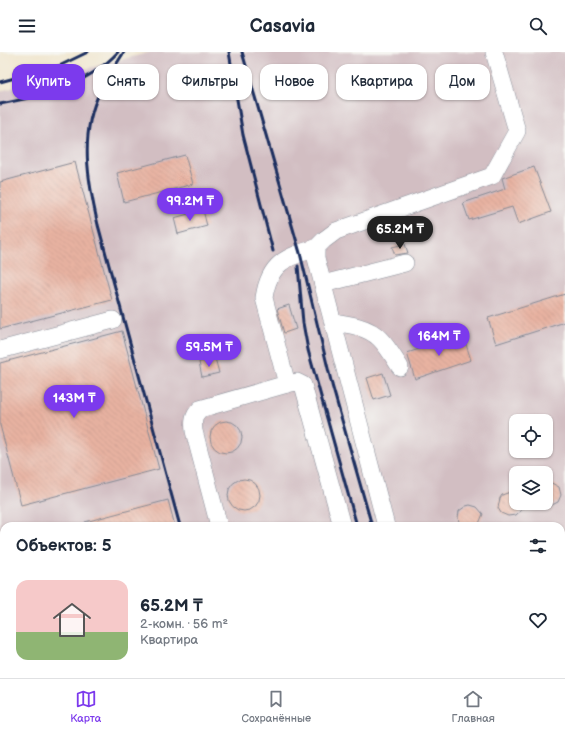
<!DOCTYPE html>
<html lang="ru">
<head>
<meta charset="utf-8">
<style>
	:root { --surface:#fff; --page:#f2f2f3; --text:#1f2937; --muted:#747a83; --line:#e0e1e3; --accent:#7c3aed }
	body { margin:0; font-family:"Balsamiq Sans",sans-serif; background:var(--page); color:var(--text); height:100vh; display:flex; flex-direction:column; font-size:15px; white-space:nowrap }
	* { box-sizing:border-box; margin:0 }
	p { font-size:13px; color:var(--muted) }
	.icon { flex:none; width:22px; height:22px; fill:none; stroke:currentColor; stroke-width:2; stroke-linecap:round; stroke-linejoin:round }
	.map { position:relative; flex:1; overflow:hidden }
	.drawer { position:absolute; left:0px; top:470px; width:565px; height:156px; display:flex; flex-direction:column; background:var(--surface); border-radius:12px 12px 0 0; box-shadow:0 1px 3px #0004 }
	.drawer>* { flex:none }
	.guide { position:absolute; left:12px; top:12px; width:541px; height:36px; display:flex; gap:8px }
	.fabs { position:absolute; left:509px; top:362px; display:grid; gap:8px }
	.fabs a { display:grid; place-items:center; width:44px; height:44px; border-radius:8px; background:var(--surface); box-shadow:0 1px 3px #0004; font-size:20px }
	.price { position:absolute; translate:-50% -34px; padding:0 9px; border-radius:14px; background:var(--accent); color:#fff; font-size:13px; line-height:26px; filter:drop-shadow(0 1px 2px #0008) }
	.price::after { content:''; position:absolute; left:50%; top:24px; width:12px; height:9px; margin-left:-6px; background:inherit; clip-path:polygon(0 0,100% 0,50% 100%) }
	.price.on { background:#222; color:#fff }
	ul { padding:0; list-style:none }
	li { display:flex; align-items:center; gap:12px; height:100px; padding:0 16px }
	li+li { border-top:1px solid var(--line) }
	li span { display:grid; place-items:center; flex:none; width:112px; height:80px; border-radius:12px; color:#555 }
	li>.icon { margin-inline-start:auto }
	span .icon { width:48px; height:48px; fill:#fffc; stroke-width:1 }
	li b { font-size:17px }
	h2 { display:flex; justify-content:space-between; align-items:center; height:48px; padding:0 16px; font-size:17px }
	.chip { padding:0 14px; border-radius:12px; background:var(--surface); box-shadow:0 1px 3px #0004; font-size:14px; line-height:36px }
	.chip.on { background:var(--accent); color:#fff }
	header { display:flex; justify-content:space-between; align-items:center; height:52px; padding:0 16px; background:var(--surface); font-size:18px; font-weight:800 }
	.menu { display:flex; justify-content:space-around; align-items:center; height:56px; border-top:1px solid var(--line); background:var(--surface); font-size:11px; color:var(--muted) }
	.menu a { display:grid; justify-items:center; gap:2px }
	.menu .on { color:var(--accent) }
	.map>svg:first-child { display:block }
	.industrial { fill:#d2bec2; fill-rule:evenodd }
	.building { fill:url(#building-back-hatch) }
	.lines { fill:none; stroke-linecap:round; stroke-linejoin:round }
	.minor-casing { stroke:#868a95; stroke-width:18 }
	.minor { stroke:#fff; stroke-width:17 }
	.rail { stroke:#1b2f5e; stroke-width:3 }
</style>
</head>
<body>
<header><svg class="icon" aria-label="menu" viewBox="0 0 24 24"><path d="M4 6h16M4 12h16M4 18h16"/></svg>Casavia<svg class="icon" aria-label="search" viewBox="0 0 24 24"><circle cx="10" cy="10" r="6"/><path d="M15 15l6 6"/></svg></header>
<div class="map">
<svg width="565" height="626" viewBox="0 0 565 626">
	<defs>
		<pattern id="building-back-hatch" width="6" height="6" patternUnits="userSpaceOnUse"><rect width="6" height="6" fill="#e8b2a1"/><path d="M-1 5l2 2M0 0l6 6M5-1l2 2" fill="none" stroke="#c6998d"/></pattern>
	</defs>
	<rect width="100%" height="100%" fill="#f6f6f2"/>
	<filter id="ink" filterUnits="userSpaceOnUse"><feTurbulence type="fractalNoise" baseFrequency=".025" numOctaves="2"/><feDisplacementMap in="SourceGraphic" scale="8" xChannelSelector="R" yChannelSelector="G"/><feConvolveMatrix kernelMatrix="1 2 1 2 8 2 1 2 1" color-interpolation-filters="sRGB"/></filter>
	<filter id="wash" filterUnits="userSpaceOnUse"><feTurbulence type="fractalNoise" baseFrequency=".012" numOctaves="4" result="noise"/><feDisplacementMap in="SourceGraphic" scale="16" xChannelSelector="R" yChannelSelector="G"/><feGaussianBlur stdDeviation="0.9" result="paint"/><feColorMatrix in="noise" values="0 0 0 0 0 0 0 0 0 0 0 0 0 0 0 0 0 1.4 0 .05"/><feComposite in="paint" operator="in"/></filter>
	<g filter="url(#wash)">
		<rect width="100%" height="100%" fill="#f0e5cc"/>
		<path class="industrial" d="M151 0H565V545L561 546V474H4V622H283L268 626H0V39ZM516 369H546V399H516ZM516 421H546V451H516Z"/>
		<g id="blocks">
			<g class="building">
				<polygon points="185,103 193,132 124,150 117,121"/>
				<polygon points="75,110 112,248 0,277 0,130"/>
				<polygon points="534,115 551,160 518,172 512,155 469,168 463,151 505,137 502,126"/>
				<polygon points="203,158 207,174 178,182 174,166"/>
				<polygon points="405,192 408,201 395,203 392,195"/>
				<polygon points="565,242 565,270 496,292 488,266"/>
				<polygon points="289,253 296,277 284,281 277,257"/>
				<polygon points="122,279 159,417 21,453 0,373 0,311"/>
				<polygon points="463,283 471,308 415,327 407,301"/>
				<polygon points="215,306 219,321 202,325 199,310"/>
				<polygon points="383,321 390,343 374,348 367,326"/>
				<circle cx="226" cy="385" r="16"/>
				<circle cx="244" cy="443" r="16"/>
				<polygon points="546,428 559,435 561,443 558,450 546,456"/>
				<polygon points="510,440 516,441 516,451 529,451 516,463 508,464 501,461 498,456 500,446 502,443"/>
				<polygon points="168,448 175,474 86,474 85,470"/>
				<polygon points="470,453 477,455 483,462 478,474 461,474 459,470 458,466 459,459 466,454"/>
			</g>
		</g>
	</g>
	<g filter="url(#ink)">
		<use href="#blocks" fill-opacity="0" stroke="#868a95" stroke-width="1"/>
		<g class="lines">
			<defs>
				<g id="minor">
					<polyline points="323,232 405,211"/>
					<path d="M333 270C348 272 369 275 380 287 388 295 394 306 400 315"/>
					<polyline points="0,298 113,268"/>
					<polyline points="287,332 297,330 303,333 342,474"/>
					<path d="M219 474 194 379C193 370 193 364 200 357L287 332 264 246C269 211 286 205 316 196"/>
					<polyline points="386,474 316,206 316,196 324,188 336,179 492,124 517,79 494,0"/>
					<polyline points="0,499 4,514"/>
					<polyline points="561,526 565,525"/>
					<polyline points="561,604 565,603"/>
					<polyline points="33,622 34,626"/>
					<polyline points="484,626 498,622"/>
				</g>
			</defs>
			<use href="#minor" class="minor-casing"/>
			<use href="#minor" class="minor"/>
			<g class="rail">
				<path d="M124 0C116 13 107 26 100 40 79 81 88 130 98 173L180 474"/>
				<polyline points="229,0 243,83 273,199"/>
				<polyline points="242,0 300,201 332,333 372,474"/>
				<polyline points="0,30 59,14 88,0"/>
				<path d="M0 52C42 44 88 33 118 0"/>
				<polyline points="298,214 303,271 308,298 357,474"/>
				<polyline points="221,622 222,626"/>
			</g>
		</g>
	</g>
</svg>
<div class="fabs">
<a><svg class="icon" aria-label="locate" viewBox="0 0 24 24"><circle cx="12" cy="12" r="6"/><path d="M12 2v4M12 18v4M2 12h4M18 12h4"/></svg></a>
<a><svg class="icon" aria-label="layers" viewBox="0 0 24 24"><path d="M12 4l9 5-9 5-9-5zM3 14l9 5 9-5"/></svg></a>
</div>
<b class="price" style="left:190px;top:170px">99.2M ₸</b>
<b class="price on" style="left:400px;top:198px">65.2M ₸</b>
<b class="price" style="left:439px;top:305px">164M ₸</b>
<b class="price" style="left:209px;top:316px">59.5M ₸</b>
<b class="price" style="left:74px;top:367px">143M ₸</b>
<div class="guide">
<a class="chip on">Купить</a>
<a class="chip">Снять</a>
<a class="chip">Фильтры</a>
<a class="chip">Новое</a>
<a class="chip">Квартира</a>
<a class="chip">Дом</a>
</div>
<section class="drawer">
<h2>Объектов: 5<svg class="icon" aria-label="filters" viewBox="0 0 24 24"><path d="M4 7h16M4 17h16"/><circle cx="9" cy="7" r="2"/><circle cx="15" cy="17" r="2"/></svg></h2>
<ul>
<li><span style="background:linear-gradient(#f6c9c9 65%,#8fb573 0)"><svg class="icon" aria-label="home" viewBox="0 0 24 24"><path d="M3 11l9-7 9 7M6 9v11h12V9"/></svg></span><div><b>65.2M ₸</b><p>2-комн. · 56 m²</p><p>Квартира</p></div><svg class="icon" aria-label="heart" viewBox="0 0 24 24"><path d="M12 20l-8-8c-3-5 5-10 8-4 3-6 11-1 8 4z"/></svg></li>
</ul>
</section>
</div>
<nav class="menu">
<a class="on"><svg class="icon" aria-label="map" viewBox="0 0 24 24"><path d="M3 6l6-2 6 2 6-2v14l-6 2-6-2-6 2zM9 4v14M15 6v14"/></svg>Карта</a>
<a><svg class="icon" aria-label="saved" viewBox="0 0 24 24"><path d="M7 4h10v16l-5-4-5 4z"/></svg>Сохранённые</a>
<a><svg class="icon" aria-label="home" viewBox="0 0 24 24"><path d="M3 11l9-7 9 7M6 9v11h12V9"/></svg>Главная</a>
</nav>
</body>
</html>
